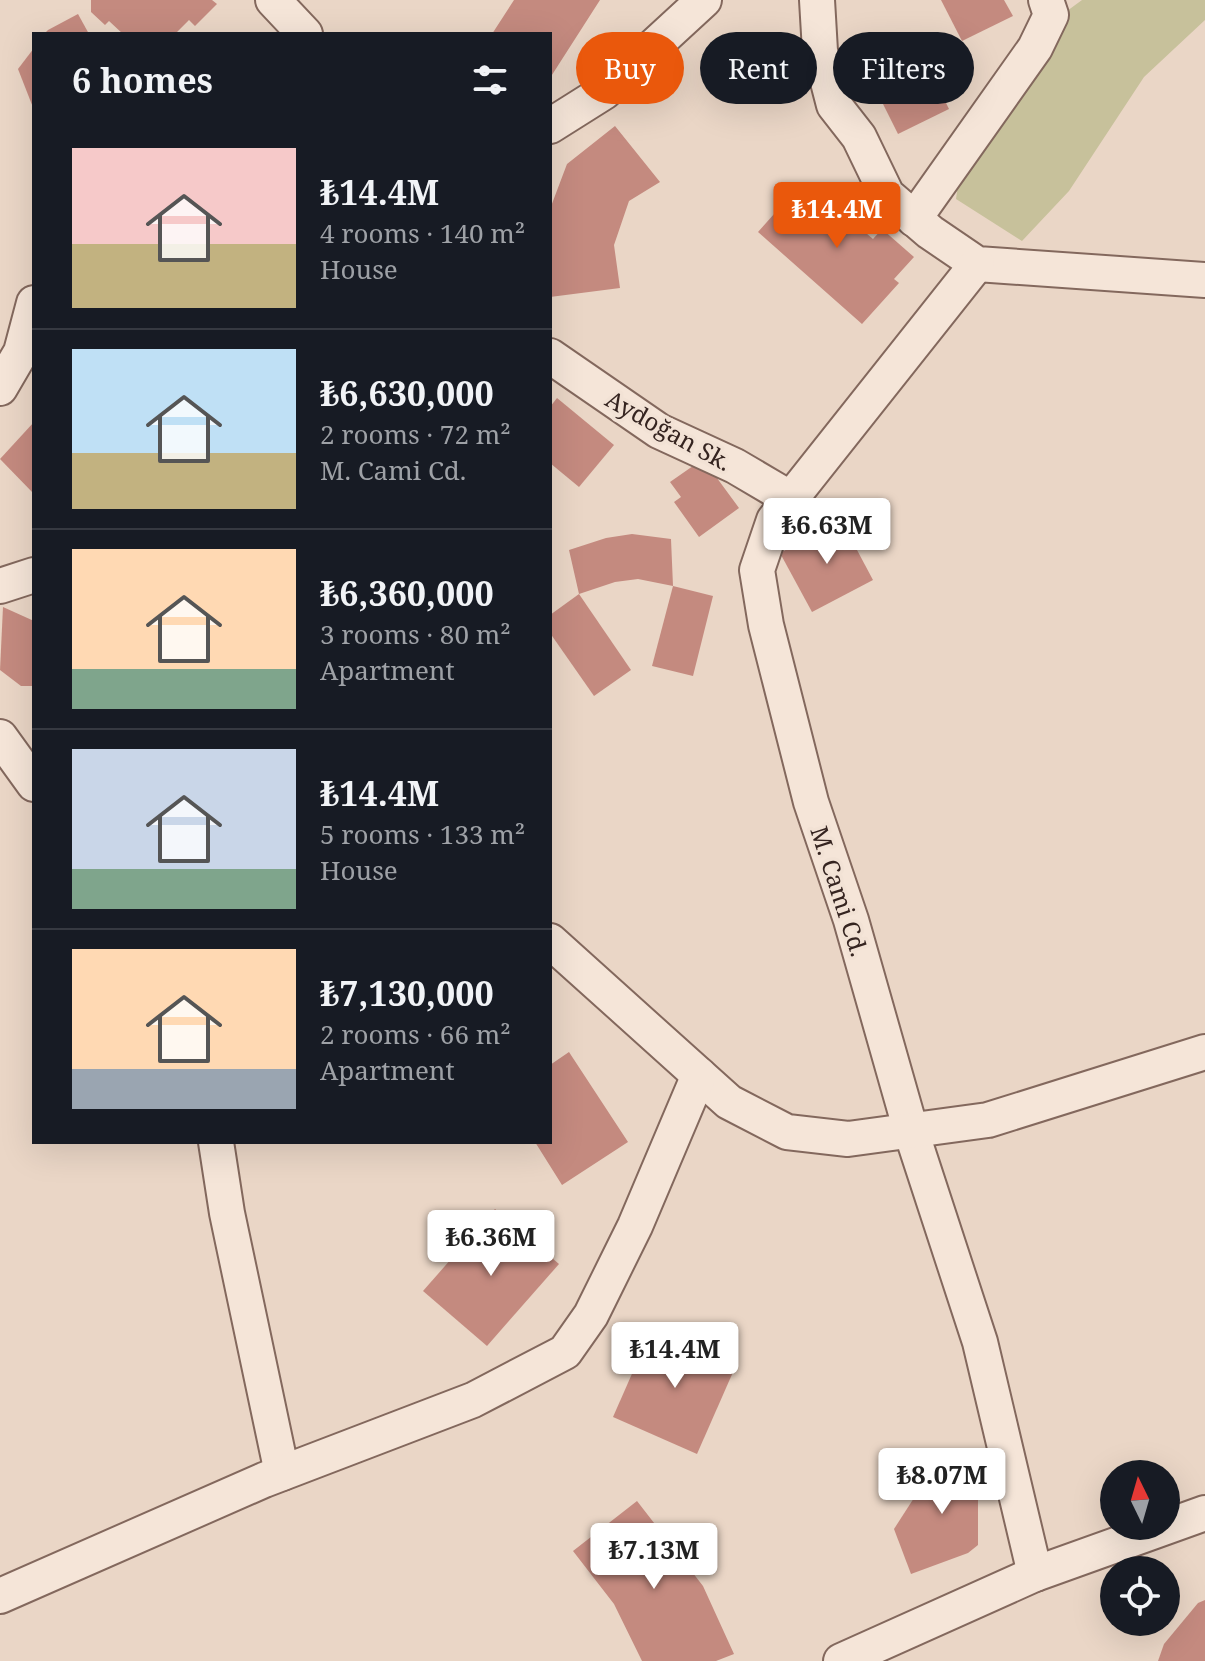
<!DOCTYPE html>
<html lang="en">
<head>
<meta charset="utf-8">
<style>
	:root { --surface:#171b24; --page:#20242c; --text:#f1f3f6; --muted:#9ea1a6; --line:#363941; --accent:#ea580c }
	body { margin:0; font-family:"Noto Serif",serif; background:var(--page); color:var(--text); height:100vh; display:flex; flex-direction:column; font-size:30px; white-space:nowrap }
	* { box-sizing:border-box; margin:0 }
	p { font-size:26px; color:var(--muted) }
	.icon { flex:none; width:44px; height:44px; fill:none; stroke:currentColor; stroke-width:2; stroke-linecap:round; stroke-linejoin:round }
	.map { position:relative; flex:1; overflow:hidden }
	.side { position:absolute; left:32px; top:32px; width:520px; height:1112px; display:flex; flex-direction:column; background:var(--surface); border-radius:0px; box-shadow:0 8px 32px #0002 }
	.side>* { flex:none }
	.hud { position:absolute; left:576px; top:32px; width:508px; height:72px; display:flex; gap:16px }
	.needle { width:52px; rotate:355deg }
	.tools { position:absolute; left:1100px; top:1460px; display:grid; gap:16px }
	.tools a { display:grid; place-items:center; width:80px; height:80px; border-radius:50%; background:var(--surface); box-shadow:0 8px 32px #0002; font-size:40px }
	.price { position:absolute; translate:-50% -68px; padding:0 18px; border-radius:8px; background:#fff; color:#222; font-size:26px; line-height:52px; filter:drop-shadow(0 2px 4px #0008) }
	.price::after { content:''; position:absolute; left:50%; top:48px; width:24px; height:18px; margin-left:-12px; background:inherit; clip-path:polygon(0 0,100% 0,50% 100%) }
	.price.current { background:var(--accent); color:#fff }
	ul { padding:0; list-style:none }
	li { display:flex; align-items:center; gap:24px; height:200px; padding:0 40px }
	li+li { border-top:2px solid var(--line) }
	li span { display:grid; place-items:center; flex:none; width:224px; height:160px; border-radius:0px; color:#555 }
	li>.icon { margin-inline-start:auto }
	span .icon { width:96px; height:96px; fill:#fffc; stroke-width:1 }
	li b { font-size:34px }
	h2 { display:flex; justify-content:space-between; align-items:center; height:96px; padding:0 40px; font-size:34px }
	.pill { padding:0 28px; border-radius:36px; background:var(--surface); box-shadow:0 8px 32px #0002; font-size:28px; line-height:72px }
	.pill.current { background:var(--accent); color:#fff }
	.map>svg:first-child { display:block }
	.green { fill:#c7c19b }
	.building { fill:#c48a7f }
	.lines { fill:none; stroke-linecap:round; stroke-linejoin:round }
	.minor-casing { stroke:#83685d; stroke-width:38 }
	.minor { stroke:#f5e5d8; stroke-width:34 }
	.labels { text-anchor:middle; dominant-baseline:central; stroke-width:7; stroke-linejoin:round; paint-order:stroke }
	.street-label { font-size:24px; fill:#352420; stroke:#f2e2d5 }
</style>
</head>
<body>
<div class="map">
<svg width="1205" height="1661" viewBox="0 0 1205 1661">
	<rect width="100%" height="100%" fill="#ead6c6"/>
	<polygon class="green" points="1082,0 1205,0 1205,20 1144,77 1069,191 1022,241 956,199 958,185 1067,11"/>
	<g class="building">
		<polygon points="91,0 212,0 217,4 195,26 189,20 175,34 123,34 109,21 105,25 91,12"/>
		<polygon points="514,0 600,0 550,78 550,34 492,34"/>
		<polygon points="941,0 1004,0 1013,16 962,41"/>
		<polygon points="78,14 89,34 44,34 48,30"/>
		<polygon points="34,48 34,110 18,69"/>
		<polygon points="923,56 949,109 898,134 872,82"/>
		<polygon points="615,126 660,182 629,201 614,245 620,288 550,297 550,209 567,164"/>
		<polygon points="823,183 852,208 846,216 873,239 882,229 914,257 894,279 899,283 862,324 758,232 799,186 810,197"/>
		<polygon points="557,398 614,445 579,487 550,463 550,407"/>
		<polygon points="34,422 34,494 0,459"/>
		<polygon points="703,459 739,508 699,537 674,502 681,497 670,482"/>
		<polygon points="841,520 873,580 812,612 780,553"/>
		<polygon points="632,534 671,539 673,586 638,579 615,582 579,594 569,550 606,538"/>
		<polygon points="673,586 713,596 693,676 652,666"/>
		<polygon points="579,594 631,670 594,696 550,633 550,615"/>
		<polygon points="3,607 34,621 34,686 21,686 0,670"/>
		<polygon points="569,1052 628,1142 562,1185 535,1142 550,1142 550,1065"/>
		<polygon points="495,1209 559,1264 487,1346 423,1291"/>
		<polygon points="653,1326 737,1363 697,1454 613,1417"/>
		<polygon points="965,1453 978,1476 978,1545 968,1553 911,1574 894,1529 941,1456"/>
		<polygon points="637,1501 703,1586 734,1654 716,1661 642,1661 614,1604 573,1551"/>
		<polygon points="1205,1600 1205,1661 1158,1661 1164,1644 1198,1603"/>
	</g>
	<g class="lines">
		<defs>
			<g id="minor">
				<polyline points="273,0 305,34"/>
				<polyline points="817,0 820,51 834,105 859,137 887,195 930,232 977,264 1205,280"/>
				<polyline points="550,126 604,92 704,0"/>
				<polyline points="914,219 1035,48 1051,15 1046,0"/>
				<polyline points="977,264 774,520 757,570 766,625 811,802 851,920 911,1131 980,1342 1035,1574"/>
				<polyline points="550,356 659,431 735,466 791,499"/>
				<polyline points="0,388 21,352 34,303"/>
				<polyline points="0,586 34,575"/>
				<polyline points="0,737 34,784"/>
				<polyline points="550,941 729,1102 787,1132 848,1139 988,1120 1205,1052"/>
				<polyline points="216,1142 227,1213 282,1473"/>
				<polyline points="0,1596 264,1480 473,1400 565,1352 591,1315 635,1226 699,1075"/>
				<polyline points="841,1661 1035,1574 1205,1513"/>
			</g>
		</defs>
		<use href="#minor" class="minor-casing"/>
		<use href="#minor" class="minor"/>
	</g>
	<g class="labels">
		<g class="street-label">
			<text transform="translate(669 430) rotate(29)">Aydoğan Sk.</text>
			<text transform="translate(840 891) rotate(72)">M. Cami Cd.</text>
		</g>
	</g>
</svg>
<div class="tools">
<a><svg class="needle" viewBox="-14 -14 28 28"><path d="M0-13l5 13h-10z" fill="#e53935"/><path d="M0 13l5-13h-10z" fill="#9ea1a6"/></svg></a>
<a><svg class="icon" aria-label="locate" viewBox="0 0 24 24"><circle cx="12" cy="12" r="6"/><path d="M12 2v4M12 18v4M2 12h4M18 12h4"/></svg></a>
</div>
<b class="price current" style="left:837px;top:250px">₺14.4M</b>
<b class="price" style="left:827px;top:566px">₺6.63M</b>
<b class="price" style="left:491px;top:1278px">₺6.36M</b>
<b class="price" style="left:675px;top:1390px">₺14.4M</b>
<b class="price" style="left:942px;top:1516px">₺8.07M</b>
<b class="price" style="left:654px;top:1591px">₺7.13M</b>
<div class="hud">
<a class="pill current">Buy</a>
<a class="pill">Rent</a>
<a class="pill">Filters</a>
</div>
<section class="side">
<h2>6 homes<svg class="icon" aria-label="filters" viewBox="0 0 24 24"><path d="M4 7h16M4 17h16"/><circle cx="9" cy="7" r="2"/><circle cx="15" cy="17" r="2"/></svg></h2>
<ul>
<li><span style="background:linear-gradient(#f6c9c9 60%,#c2b280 0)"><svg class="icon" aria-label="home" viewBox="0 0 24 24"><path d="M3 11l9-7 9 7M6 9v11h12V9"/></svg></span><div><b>₺14.4M</b><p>4 rooms · 140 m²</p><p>House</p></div></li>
<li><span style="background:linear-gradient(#bfe0f5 65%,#c2b280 0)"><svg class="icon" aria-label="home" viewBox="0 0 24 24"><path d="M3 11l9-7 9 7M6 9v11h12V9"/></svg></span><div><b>₺6,630,000</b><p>2 rooms · 72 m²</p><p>M. Cami Cd.</p></div></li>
<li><span style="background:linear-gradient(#ffd9b3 75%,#7fa58c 0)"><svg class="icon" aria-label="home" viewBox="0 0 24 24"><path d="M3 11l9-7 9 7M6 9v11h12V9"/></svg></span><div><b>₺6,360,000</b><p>3 rooms · 80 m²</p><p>Apartment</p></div></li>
<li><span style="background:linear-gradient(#c9d6e8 75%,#7fa58c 0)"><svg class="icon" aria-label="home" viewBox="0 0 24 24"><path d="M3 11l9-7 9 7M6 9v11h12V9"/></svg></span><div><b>₺14.4M</b><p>5 rooms · 133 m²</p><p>House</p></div></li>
<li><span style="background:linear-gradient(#ffd9b3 75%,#9aa5b1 0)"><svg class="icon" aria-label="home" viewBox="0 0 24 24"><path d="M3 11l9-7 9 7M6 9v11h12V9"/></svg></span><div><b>₺7,130,000</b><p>2 rooms · 66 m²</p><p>Apartment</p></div></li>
</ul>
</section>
</div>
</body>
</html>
